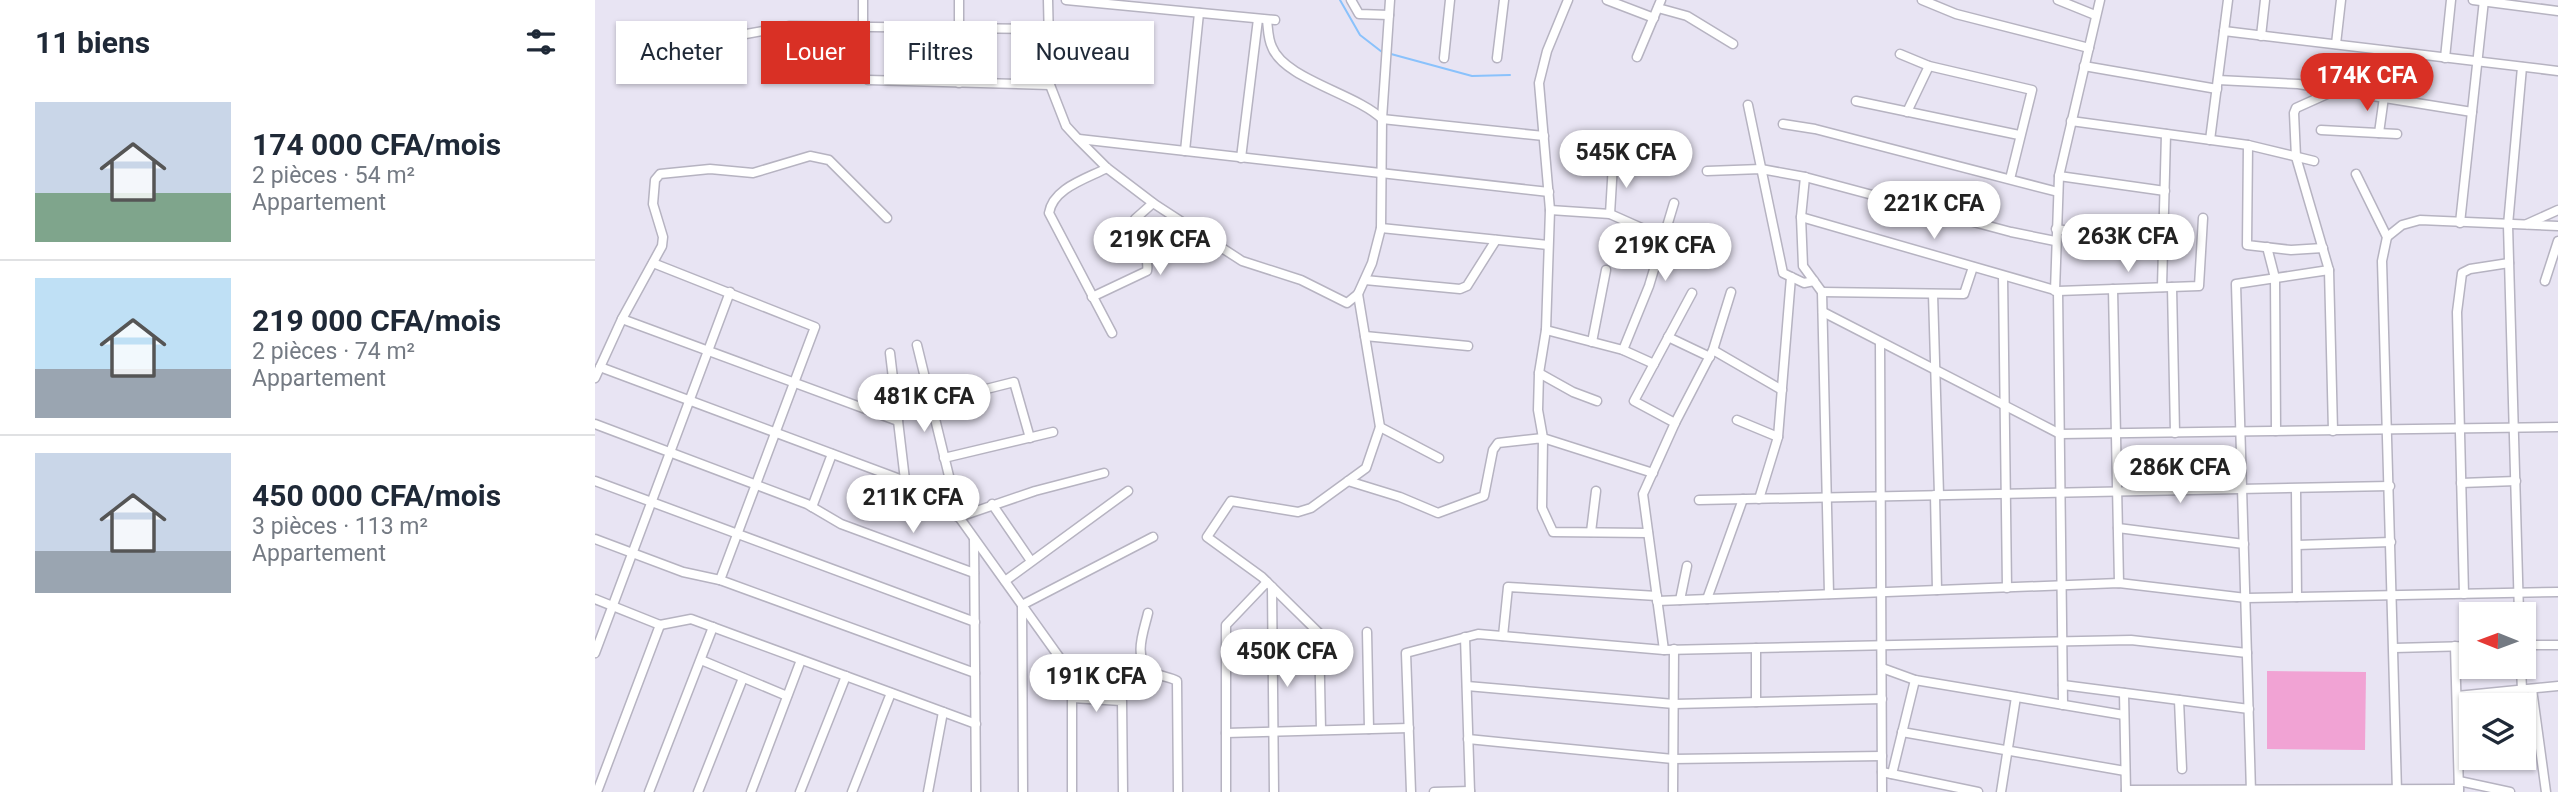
<!DOCTYPE html>
<html lang="fr">
<head>
<meta charset="utf-8">
<style>
	:root { --surface:#fff; --page:#f6f6f7; --text:#1f2937; --muted:#747a83; --line:#e0e1e3; --accent:#d93025 }
	body { margin:0; font-family:Roboto,sans-serif; background:var(--page); color:var(--text); height:100vh; display:flex; flex-direction:column; font-size:26px; white-space:nowrap }
	* { box-sizing:border-box; margin:0 }
	p { font-size:23px; color:var(--muted) }
	.icon { flex:none; width:38px; height:38px; fill:none; stroke:currentColor; stroke-width:2; stroke-linecap:round; stroke-linejoin:round }
	.map { position:relative; flex:1; overflow:hidden }
	.sheet { display:flex; flex-direction:column; background:var(--surface); width:595px }
	.sheet>* { flex:none }
	.banner { position:absolute; left:21px; top:21px; width:665px; height:63px; display:flex; gap:14px }
	.needle { width:46px; rotate:271deg }
	.fabs { position:absolute; left:1864px; top:602px; display:grid; gap:14px }
	.fabs a { display:grid; place-items:center; width:77px; height:77px; border-radius:0px; background:var(--surface); box-shadow:0 2px 5px #0004; font-size:35px }
	.price { position:absolute; translate:-50% -60px; padding:0 16px; border-radius:24px; background:#fff; color:#222; font-size:23px; line-height:46px; filter:drop-shadow(0 2px 4px #0008) }
	.price::after { content:''; position:absolute; left:50%; top:42px; width:21px; height:16px; margin-left:-10px; background:inherit; clip-path:polygon(0 0,100% 0,50% 100%) }
	.price.on { background:var(--accent); color:#fff }
	ul { padding:0; list-style:none }
	li { display:flex; align-items:center; gap:21px; height:175px; padding:0 35px }
	li+li { border-top:2px solid var(--line) }
	li span { display:grid; place-items:center; flex:none; width:196px; height:140px; border-radius:0px; color:#555 }
	li>.icon { margin-inline-start:auto }
	span .icon { width:84px; height:84px; fill:#fffc; stroke-width:1 }
	li b { font-size:30px }
	h2 { display:flex; justify-content:space-between; align-items:center; height:84px; padding:0 35px; font-size:30px }
	.tag { padding:0 24px; border-radius:0px; background:var(--surface); box-shadow:0 2px 5px #0004; font-size:24px; line-height:63px }
	.tag.on { background:var(--accent); color:#fff }
	main { display:flex; flex:1; min-height:0 }
	.map>svg:first-child { display:block }
	.green { fill:#f1a3d4 }
	.lines { fill:none; stroke-linecap:round; stroke-linejoin:round }
	.stream { stroke:#8ac2fc; stroke-width:2 }
	.minor-casing { stroke:#b6b3c1; stroke-width:11 }
	.minor { stroke:#fff; stroke-width:8 }
</style>
</head>
<body>
<main>
<section class="sheet">
<h2>11 biens<svg class="icon" aria-label="filters" viewBox="0 0 24 24"><path d="M4 7h16M4 17h16"/><circle cx="9" cy="7" r="2"/><circle cx="15" cy="17" r="2"/></svg></h2>
<ul>
<li><span style="background:linear-gradient(#c9d6e8 65%,#7fa58c 0)"><svg class="icon" aria-label="home" viewBox="0 0 24 24"><path d="M3 11l9-7 9 7M6 9v11h12V9"/></svg></span><div><b>174 000 CFA/mois</b><p>2 pièces · 54 m²</p><p>Appartement</p></div></li>
<li><span style="background:linear-gradient(#bfe0f5 65%,#9aa5b1 0)"><svg class="icon" aria-label="home" viewBox="0 0 24 24"><path d="M3 11l9-7 9 7M6 9v11h12V9"/></svg></span><div><b>219 000 CFA/mois</b><p>2 pièces · 74 m²</p><p>Appartement</p></div></li>
<li><span style="background:linear-gradient(#c9d6e8 70%,#9aa5b1 0)"><svg class="icon" aria-label="home" viewBox="0 0 24 24"><path d="M3 11l9-7 9 7M6 9v11h12V9"/></svg></span><div><b>450 000 CFA/mois</b><p>3 pièces · 113 m²</p><p>Appartement</p></div></li>
</ul>
</section>
<div class="map">
<svg width="1963" height="792" viewBox="0 0 1963 792">
	<rect width="100%" height="100%" fill="#e8e4f3"/>
	<polygon class="green" points="1672,671 1771,672 1770,750 1672,749"/>
	<g class="lines">
		<g class="stream">
			<polyline points="745,0 765,35 787,52"/>
			<polyline points="796,54 877,76 915,75"/>
		</g>
		<defs>
			<g id="minor">
				<polyline points="453,0 455,85 471,126 483,139 512,168 558,203 647,261 706,280 752,303 763,294 777,263 786,228 787,119 795,0"/>
				<polyline points="471,0 680,20"/>
				<polyline points="756,0 764,14 794,15"/>
				<polyline points="973,0 952,51 944,83 955,210 951,330 944,373 943,410 948,438 1058,473"/>
				<polyline points="1012,0 1059,18"/>
				<polyline points="1327,0 1361,14 1494,48"/>
				<polyline points="1463,0 1500,15"/>
				<polyline points="1878,0 1963,11"/>
				<polyline points="1063,8 1092,16 1138,44"/>
				<path d="M672 20C673 28 673 39 677 47 689 79 762 94 787 119L949 136"/>
				<polyline points="268,27 268,0"/>
				<polyline points="1629,31 1963,71"/>
				<polyline points="1666,36 1670,0"/>
				<polyline points="118,40 195,26 453,29"/>
				<polyline points="1741,44 1746,0"/>
				<polyline points="1305,54 1334,66 1437,90 1415,179"/>
				<polyline points="1042,57 1066,0"/>
				<polyline points="849,58 855,0"/>
				<polyline points="902,58 909,0"/>
				<polyline points="1850,58 1856,0"/>
				<polyline points="1489,66 1622,89"/>
				<polyline points="273,80 455,85"/>
				<polyline points="1623,80 1703,84 1877,112"/>
				<polyline points="364,83 364,0"/>
				<polyline points="1261,101 1424,135"/>
				<polyline points="1153,105 1188,273 1209,283 1219,281"/>
				<polyline points="1312,112 1334,66"/>
				<polyline points="1476,121 1653,145 1719,161"/>
				<polyline points="1188,124 1220,129 1463,192"/>
				<polyline points="1726,130 1802,134"/>
				<polyline points="1784,133 1789,97"/>
				<polyline points="484,139 954,192"/>
				<polyline points="1615,140 1633,0"/>
				<polyline points="1653,145 1652,245 1696,250 1728,248"/>
				<polyline points="590,151 604,13"/>
				<polyline points="646,158 663,19"/>
				<path d="M512 168C491 179 458 188 454 213L517 333"/>
				<polyline points="1112,171 1166,169 1210,177 1416,232 1460,241"/>
				<polyline points="1761,174 1792,237 1787,261 1802,792"/>
				<polyline points="1464,176 1570,191"/>
				<polyline points="1210,177 1206,217 1208,266 1227,292 1234,594"/>
				<polyline points="955,210 1015,214 1069,238"/>
				<polyline points="1015,214 1018,164"/>
				<polyline points="1206,217 1463,291 1604,286 1608,218"/>
				<polyline points="1865,223 1889,0"/>
				<polyline points="1932,224 1963,210"/>
				<polyline points="786,228 953,245"/>
				<polyline points="1461,229 1569,244"/>
				<polyline points="1792,237 1807,225 1825,220 1963,226"/>
				<polyline points="1672,247 1680,278 1681,431"/>
				<polyline points="58,263 220,327 125,580"/>
				<polyline points="1408,276 1412,588"/>
				<polyline points="770,280 865,289 872,286 901,240"/>
				<polyline points="1950,281 1963,241"/>
				<polyline points="1567,287 1571,134"/>
				<polyline points="1577,287 1580,433"/>
				<polyline points="1518,289 1524,583"/>
				<polyline points="1460,291 1464,176 1505,0"/>
				<polyline points="1463,291 1468,705"/>
				<polyline points="1227,292 1369,294 1378,267"/>
				<polyline points="1338,294 1344,495"/>
				<path d="M497 297 552 271C555 254 539 237 540 219L558 203"/>
				<polyline points="1228,312 1465,434 1963,427"/>
				<polyline points="27,319 303,421"/>
				<polyline points="951,330 1028,350 1059,364"/>
				<polyline points="770,336 873,346"/>
				<polyline points="1073,337 1115,357"/>
				<polyline points="997,342 1011,270"/>
				<polyline points="1285,342 1287,792"/>
				<polyline points="322,345 364,517 477,675 477,792"/>
				<polyline points="1028,350 1054,286 1079,203"/>
				<polyline points="1118,350 1187,390"/>
				<polyline points="295,353 312,497 364,517 440,491 509,473"/>
				<polyline points="5,367 310,481"/>
				<polyline points="944,373 978,392 1002,401"/>
				<polyline points="0,378 27,319 67,246 68,237 58,204 60,180 65,174 115,169 158,173 215,156 234,160 292,218"/>
				<polyline points="336,403 419,382 435,438"/>
				<polyline points="1142,420 1183,437"/>
				<polyline points="1080,423 1039,401 1097,293"/>
				<polyline points="0,424 212,504 246,524 379,573"/>
				<polyline points="785,427 844,458"/>
				<polyline points="1738,431 1734,270 1701,157 1699,113 1701,108 1741,90 1793,51"/>
				<polyline points="349,458 458,432"/>
				<polyline points="0,481 380,622"/>
				<polyline points="753,481 805,497 843,513 889,496 898,450 903,443 948,438 947,508 958,532 1053,533"/>
				<polyline points="1866,483 1921,481"/>
				<polyline points="1701,489 1702,597"/>
				<polyline points="1340,495 1342,590"/>
				<polyline points="1164,499 1183,437 1196,277"/>
				<polyline points="1104,500 1795,486"/>
				<polyline points="397,504 436,561"/>
				<polyline points="217,507 237,454"/>
				<polyline points="1523,528 1649,544"/>
				<polyline points="996,532 1001,491"/>
				<polyline points="0,539 88,572 125,580 380,673"/>
				<polyline points="379,539 381,792"/>
				<polyline points="1702,545 1796,542"/>
				<polyline points="410,581 533,491"/>
				<polyline points="677,587 679,792"/>
				<polyline points="1869,594 1862,312 1867,273 1875,269 1914,263"/>
				<polyline points="0,599 65,625 96,619 381,724"/>
				<polyline points="1112,599 1148,499"/>
				<polyline points="1085,600 1092,566"/>
				<polyline points="1062,601 1524,583 1651,598 1963,592"/>
				<path d="M553 613C549 631 537 658 556 671 564 677 574 676 582 681L583 792"/>
				<polyline points="1924,614 1913,225 1927,67"/>
				<polyline points="772,632 774,729"/>
				<polyline points="908,636 913,587 1062,596"/>
				<polyline points="870,637 875,792"/>
				<polyline points="1928,645 1963,645"/>
				<polyline points="1860,646 1864,792"/>
				<polyline points="1161,648 1161,702"/>
				<polyline points="1799,648 1876,646"/>
				<polyline points="1069,650 1048,494 1080,423 1118,350 1136,292"/>
				<polyline points="0,653 135,292"/>
				<polyline points="106,660 192,696"/>
				<polyline points="1926,667 1927,690"/>
				<polyline points="1287,668 1320,680 1529,715"/>
				<polyline points="1468,685 1654,709"/>
				<polyline points="872,686 1079,704 1287,699"/>
				<polyline points="1937,689 1951,792"/>
				<polyline points="1529,693 1531,792"/>
				<polyline points="1862,696 1963,686"/>
				<polyline points="477,698 527,701 528,792"/>
				<polyline points="1584,700 1587,769"/>
				<polyline points="726,730 724,633 667,577 612,537 636,501 703,512 716,508 771,468 785,427 763,294"/>
				<polyline points="1307,732 1530,771"/>
				<polyline points="631,733 814,728"/>
				<polyline points="873,739 1078,759 1287,756"/>
				<polyline points="1287,772 1383,792"/>
				<polyline points="1297,774 1320,680"/>
				<polyline points="1864,781 1915,792"/>
				<polyline points="1531,790 1864,789"/>
				<polyline points="2,792 65,625"/>
				<polyline points="54,792 118,627"/>
				<polyline points="103,792 148,678"/>
				<polyline points="156,792 206,660"/>
				<polyline points="205,792 251,676"/>
				<polyline points="257,792 296,693"/>
				<polyline points="333,792 348,712"/>
				<polyline points="428,792 427,605 558,537"/>
				<polyline points="631,792 631,625 672,582"/>
				<polyline points="816,792 811,653 883,634 1069,650 1536,640 1652,653"/>
				<polyline points="839,792 875,791"/>
				<polyline points="1078,792 1079,649"/>
				<polyline points="1406,792 1421,697"/>
				<polyline points="1656,792 1641,284 1734,270"/>
			</g>
		</defs>
		<use href="#minor" class="minor-casing"/>
		<use href="#minor" class="minor"/>
	</g>
</svg>
<div class="fabs">
<a><svg class="needle" viewBox="-14 -14 28 28"><path d="M0-13l5 13h-10z" fill="#e53935"/><path d="M0 13l5-13h-10z" fill="#747a83"/></svg></a>
<a><svg class="icon" aria-label="layers" viewBox="0 0 24 24"><path d="M12 4l9 5-9 5-9-5zM3 14l9 5 9-5"/></svg></a>
</div>
<b class="price on" style="left:1772px;top:113px">174K CFA</b>
<b class="price" style="left:1031px;top:190px">545K CFA</b>
<b class="price" style="left:1339px;top:241px">221K CFA</b>
<b class="price" style="left:1533px;top:274px">263K CFA</b>
<b class="price" style="left:565px;top:277px">219K CFA</b>
<b class="price" style="left:1070px;top:283px">219K CFA</b>
<b class="price" style="left:329px;top:434px">481K CFA</b>
<b class="price" style="left:1585px;top:505px">286K CFA</b>
<b class="price" style="left:318px;top:535px">211K CFA</b>
<b class="price" style="left:692px;top:689px">450K CFA</b>
<b class="price" style="left:501px;top:714px">191K CFA</b>
<div class="banner">
<a class="tag">Acheter</a>
<a class="tag on">Louer</a>
<a class="tag">Filtres</a>
<a class="tag">Nouveau</a>
</div>
</div>
</main>
</body>
</html>
